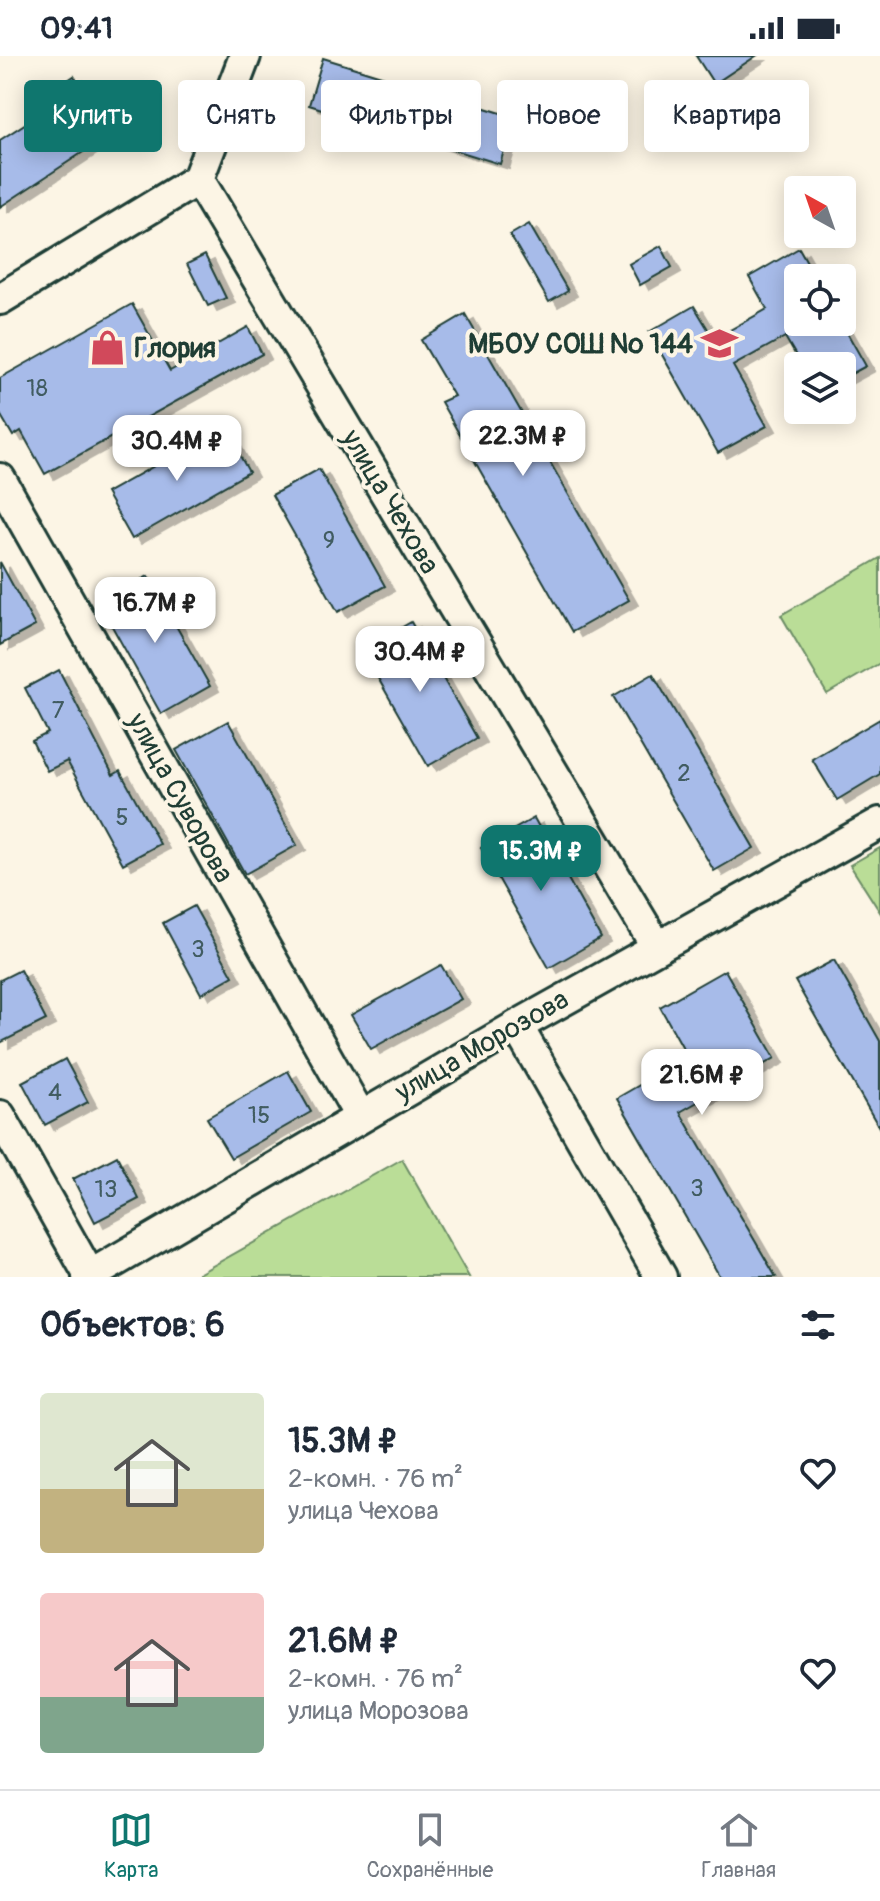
<!DOCTYPE html>
<html lang="ru">
<head>
<meta charset="utf-8">
<style>
	:root { --surface:#fff; --page:#f6f6f7; --text:#1f2937; --muted:#747a83; --line:#e0e1e3; --accent:#0f766e }
	body { margin:0; font-family:Pangolin,sans-serif; background:var(--page); color:var(--text); height:100vh; display:flex; flex-direction:column; font-size:30px; white-space:nowrap }
	* { box-sizing:border-box; margin:0 }
	p { font-size:26px; color:var(--muted) }
	.icon { flex:none; width:44px; height:44px; fill:none; stroke:currentColor; stroke-width:2; stroke-linecap:round; stroke-linejoin:round }
	.map { position:relative; height:1221px; overflow:hidden }
	.panel { display:flex; flex-direction:column; background:var(--surface); flex:1 }
	.panel>* { flex:none }
	.guide { position:absolute; left:24px; top:24px; width:832px; height:72px; display:flex; gap:16px }
	.needle { width:52px; rotate:320deg }
	.tools { position:absolute; left:784px; top:120px; display:grid; gap:16px }
	.tools a { display:grid; place-items:center; width:72px; height:72px; border-radius:8px; background:var(--surface); box-shadow:0 4px 20px #0003; font-size:40px }
	.price { position:absolute; translate:-50% -68px; padding:0 18px; border-radius:16px; background:#fff; color:#222; font-size:26px; line-height:52px; filter:drop-shadow(0 2px 4px #0008) }
	.price::after { content:''; position:absolute; left:50%; top:48px; width:24px; height:18px; margin-left:-12px; background:inherit; clip-path:polygon(0 0,100% 0,50% 100%) }
	.price.current { background:var(--accent); color:#fff }
	ul { padding:0; list-style:none }
	li { display:flex; align-items:center; gap:24px; height:200px; padding:0 40px }
	li span { display:grid; place-items:center; flex:none; width:224px; height:160px; border-radius:8px; color:#555 }
	li>.icon { margin-inline-start:auto }
	span .icon { width:96px; height:96px; fill:#fffc; stroke-width:1 }
	li b { font-size:34px }
	h2 { display:flex; justify-content:space-between; align-items:center; height:96px; padding:0 40px; font-size:34px }
	.tag { padding:0 28px; border-radius:8px; background:var(--surface); box-shadow:0 4px 20px #0003; font-size:28px; line-height:72px }
	.tag.current { background:var(--accent); color:#fff }
	.status { display:flex; justify-content:space-between; align-items:center; height:56px; padding:0 40px; background:var(--surface); direction:ltr }
	.status svg { height:22px; fill:currentColor }
	.dock { display:flex; justify-content:space-around; align-items:center; height:112px; border-top:2px solid var(--line); background:var(--surface); font-size:22px; color:var(--muted) }
	.dock a { display:grid; justify-items:center; gap:4px }
	.dock .current { color:var(--accent) }
	.map>svg:first-child { display:block }
	.green { fill:#badd97; stroke:#6c8d66; stroke-width:2 }
	.building { fill:#a7bbe9; stroke:#1f3d34; stroke-width:2; filter:url(#shadow) }
	.lines { fill:none; stroke-linecap:round; stroke-linejoin:round }
	.minor-casing { stroke:#1f3d34; stroke-width:36 }
	.minor { stroke:#fcf5e5; stroke-width:30 }
	.labels { text-anchor:middle; dominant-baseline:central; stroke-width:8; stroke-linejoin:round; paint-order:stroke }
	.number-label { font-size:24px; fill:#415c61 }
	.poi-label { font-size:28px; font-weight:bold; fill:#1f3d34; stroke:#fcf5e5; text-anchor:end }
	.street-label { font-size:28px; fill:#1f3d34; stroke:#fcf5e5 }
</style>
</head>
<body>
<div class="status"><b>09:41</b><svg viewBox="0 0 49 12"><path d="M0 12V9h3v3zM5 12V6h3v6zM10 12V3h3v9zM15 12V0h3v12zM26 1h20v11H26zM47 4h2v5h-2z"/></svg></div>
<div class="map">
<svg width="880" height="1221" viewBox="0 0 880 1221">
	<defs>
		<filter id="shadow"><feDropShadow dx="9" dy="5" stdDeviation="0" flood-color="#0004"/></filter>
	</defs>
	<rect width="100%" height="100%" fill="#fcf5e5"/>
	<filter id="ink" filterUnits="userSpaceOnUse"><feTurbulence type="fractalNoise" baseFrequency=".0125" numOctaves="2"/><feDisplacementMap in="SourceGraphic" scale="16" xChannelSelector="R" yChannelSelector="G"/><feConvolveMatrix kernelMatrix="1 2 1 2 8 2 1 2 1" color-interpolation-filters="sRGB"/></filter>
	<g filter="url(#ink)">
		<g class="green">
			<polygon points="880,502 880,607 827,638 781,559"/>
			<polygon points="880,792 880,856 850,809"/>
			<polygon points="402,1103 469,1221 193,1221"/>
		</g>
		<g class="building">
			<polygon points="696,0 756,0 714,28"/>
			<polygon points="323,2 514,61 500,108 309,49"/>
			<polygon points="74,20 112,77 0,151 0,84 43,56 31,38 51,25 56,32"/>
			<polygon points="529,168 568,235 549,246 510,179"/>
			<polygon points="661,190 672,211 640,229 629,208"/>
			<polygon points="799,192 816,222 798,222 798,266 841,266 866,310 842,323 842,310 802,310 785,281 733,310 767,370 718,397 649,276 694,250 714,283 767,253 749,221"/>
			<polygon points="205,199 226,242 208,250 187,208"/>
			<polygon points="132,248 170,315 248,271 262,298 45,418 21,375 13,380 0,358 0,322"/>
			<polygon points="465,258 629,544 572,576 441,346 454,340 421,284"/>
			<polygon points="224,371 249,416 132,483 106,437"/>
			<polygon points="319,413 385,530 338,556 272,439"/>
			<polygon points="0,506 35,570 0,589"/>
			<polygon points="148,520 210,630 161,658 99,547"/>
			<polygon points="411,566 477,682 428,710 362,594"/>
			<polygon points="59,614 113,719 120,715 160,788 123,808 67,705 47,715 32,685 48,677 25,632"/>
			<polygon points="653,618 754,792 714,815 613,641"/>
			<polygon points="880,663 880,718 837,744 812,703"/>
			<polygon points="228,665 297,789 245,818 176,694"/>
			<polygon points="534,762 601,882 549,912 481,792"/>
			<polygon points="194,850 233,920 201,938 163,867"/>
			<polygon points="834,904 880,985 880,1073 795,925"/>
			<polygon points="441,909 461,943 371,993 351,959"/>
			<polygon points="20,914 46,964 0,987 0,924"/>
			<polygon points="725,914 775,1002 680,1056 776,1221 720,1221 617,1042 688,1001 660,951"/>
			<polygon points="65,1003 88,1046 45,1069 22,1026"/>
			<polygon points="288,1015 311,1056 231,1102 207,1062"/>
			<polygon points="117,1100 139,1143 95,1166 73,1123"/>
		</g>
		<g class="lines">
			<defs>
				<g id="minor">
					<polyline points="198,123 657,891"/>
					<polyline points="0,243 198,123 245,0"/>
					<polyline points="0,423 360,1060"/>
					<polyline points="517,970 661,1221"/>
					<polyline points="0,1060 90,1220"/>
					<polyline points="88,1221 517,970 880,767"/>
				</g>
			</defs>
			<use href="#minor" class="minor-casing"/>
			<use href="#minor" class="minor"/>
		</g>
	</g>
	<defs>
		<symbol id="school-bare" viewBox="-9 -9 18 18"><path d="M0-5L7-2L0 1L-7-2ZM-4 1L0 2.5L4 1V4Q0 6-4 4Z" fill="#d1495b" stroke="#fcf5e5" stroke-width="2.5" paint-order="stroke"/></symbol>
		<symbol id="shop-bare" viewBox="-9 -9 18 18"><path d="M-5-2.5h2.3a2.7 3.5 0 0 1 5.4 0H5L5.5 6h-11ZM-1.5-2.5h3a1.5 2.3 0 0 0-3 0Z" fill="#d1495b" stroke="#fcf5e5" stroke-width="2.5" paint-order="stroke"/></symbol>
	</defs>
	<g fill-rule="evenodd">
		<use href="#school-bare" x="694" y="262" width="51" height="51"/>
		<use href="#shop-bare" x="82" y="266" width="51" height="51"/>
	</g>
	<g class="labels">
		<g class="number-label">
			<text x="37" y="332">18</text>
			<text x="329" y="484">9</text>
			<text x="58" y="654">7</text>
			<text x="684" y="717">2</text>
			<text x="122" y="761">5</text>
			<text x="198" y="893">3</text>
			<text x="55" y="1036">4</text>
			<text x="259" y="1059">15</text>
			<text x="697" y="1132">3</text>
			<text x="106" y="1133">13</text>
		</g>
		<g class="poi-label">
			<text x="693" y="288">МБОУ СОШ № 144</text>
			<text x="134" y="292" text-anchor="start">Глория</text>
		</g>
		<g class="street-label">
			<text transform="translate(390 446) rotate(59)">улица Чехова</text>
			<text transform="translate(180 742) rotate(61)">улица Суворова</text>
			<text transform="translate(482 990) rotate(-30)">улица Морозова</text>
		</g>
	</g>
</svg>
<div class="tools">
<a><svg class="needle" viewBox="-14 -14 28 28"><path d="M0-13l5 13h-10z" fill="#e53935"/><path d="M0 13l5-13h-10z" fill="#747a83"/></svg></a>
<a><svg class="icon" aria-label="locate" viewBox="0 0 24 24"><circle cx="12" cy="12" r="6"/><path d="M12 2v4M12 18v4M2 12h4M18 12h4"/></svg></a>
<a><svg class="icon" aria-label="layers" viewBox="0 0 24 24"><path d="M12 4l9 5-9 5-9-5zM3 14l9 5 9-5"/></svg></a>
</div>
<b class="price" style="left:523px;top:422px">22.3M ₽</b>
<b class="price" style="left:177px;top:427px">30.4M ₽</b>
<b class="price" style="left:155px;top:589px">16.7M ₽</b>
<b class="price" style="left:420px;top:638px">30.4M ₽</b>
<b class="price current" style="left:541px;top:837px">15.3M ₽</b>
<b class="price" style="left:702px;top:1061px">21.6M ₽</b>
<div class="guide">
<a class="tag current">Купить</a>
<a class="tag">Снять</a>
<a class="tag">Фильтры</a>
<a class="tag">Новое</a>
<a class="tag">Квартира</a>
</div>
</div>
<section class="panel">
<h2>Объектов: 6<svg class="icon" aria-label="filters" viewBox="0 0 24 24"><path d="M4 7h16M4 17h16"/><circle cx="9" cy="7" r="2"/><circle cx="15" cy="17" r="2"/></svg></h2>
<ul>
<li><span style="background:linear-gradient(#dfe7d0 60%,#c2b280 0)"><svg class="icon" aria-label="home" viewBox="0 0 24 24"><path d="M3 11l9-7 9 7M6 9v11h12V9"/></svg></span><div><b>15.3M ₽</b><p>2-комн. · 76 m²</p><p>улица Чехова</p></div><svg class="icon" aria-label="heart" viewBox="0 0 24 24"><path d="M12 20l-8-8c-3-5 5-10 8-4 3-6 11-1 8 4z"/></svg></li>
<li><span style="background:linear-gradient(#f6c9c9 65%,#7fa58c 0)"><svg class="icon" aria-label="home" viewBox="0 0 24 24"><path d="M3 11l9-7 9 7M6 9v11h12V9"/></svg></span><div><b>21.6M ₽</b><p>2-комн. · 76 m²</p><p>улица Морозова</p></div><svg class="icon" aria-label="heart" viewBox="0 0 24 24"><path d="M12 20l-8-8c-3-5 5-10 8-4 3-6 11-1 8 4z"/></svg></li>
</ul>
</section>
<nav class="dock">
<a class="current"><svg class="icon" aria-label="map" viewBox="0 0 24 24"><path d="M3 6l6-2 6 2 6-2v14l-6 2-6-2-6 2zM9 4v14M15 6v14"/></svg>Карта</a>
<a><svg class="icon" aria-label="saved" viewBox="0 0 24 24"><path d="M7 4h10v16l-5-4-5 4z"/></svg>Сохранённые</a>
<a><svg class="icon" aria-label="home" viewBox="0 0 24 24"><path d="M3 11l9-7 9 7M6 9v11h12V9"/></svg>Главная</a>
</nav>
</body>
</html>
